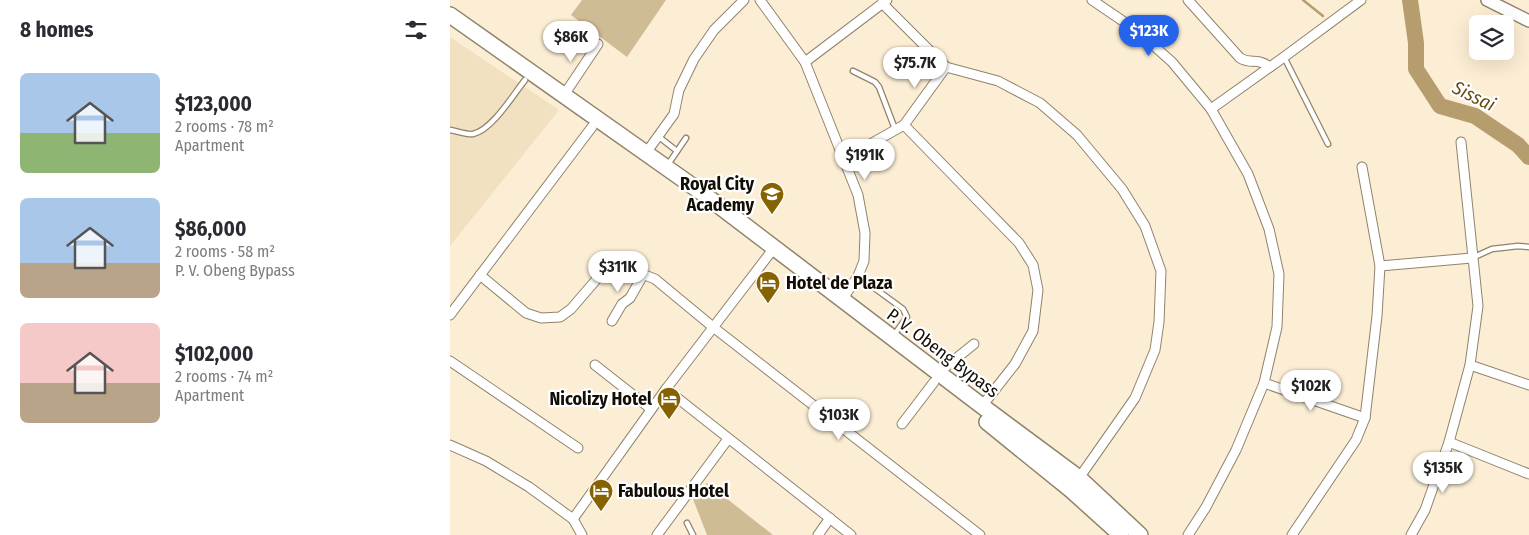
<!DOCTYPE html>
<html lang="en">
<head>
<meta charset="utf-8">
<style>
	:root { --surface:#fff; --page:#f7f7f7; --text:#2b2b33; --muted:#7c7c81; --accent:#2563eb }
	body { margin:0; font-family:"Fira Sans Condensed",sans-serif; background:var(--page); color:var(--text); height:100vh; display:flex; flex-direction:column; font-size:19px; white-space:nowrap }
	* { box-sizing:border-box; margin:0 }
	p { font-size:16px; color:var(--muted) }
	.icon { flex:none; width:28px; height:28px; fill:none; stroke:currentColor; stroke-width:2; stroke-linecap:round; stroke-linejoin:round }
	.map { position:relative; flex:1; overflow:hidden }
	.side { display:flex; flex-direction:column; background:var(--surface); width:450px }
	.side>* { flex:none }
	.controls { position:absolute; left:1019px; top:15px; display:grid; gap:10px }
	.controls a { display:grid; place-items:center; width:45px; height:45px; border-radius:8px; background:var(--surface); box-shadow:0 5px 20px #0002; font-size:25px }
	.price { position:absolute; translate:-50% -42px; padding:0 11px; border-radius:18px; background:#fff; color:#222; font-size:16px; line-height:32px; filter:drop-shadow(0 1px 2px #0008) }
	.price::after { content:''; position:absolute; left:50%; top:30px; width:15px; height:11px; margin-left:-8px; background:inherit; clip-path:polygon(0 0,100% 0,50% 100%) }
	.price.active { background:var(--accent); color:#fff }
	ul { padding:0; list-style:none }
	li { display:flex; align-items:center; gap:15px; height:125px; padding:0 20px }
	li span { display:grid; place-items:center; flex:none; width:140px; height:100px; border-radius:8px; color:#555 }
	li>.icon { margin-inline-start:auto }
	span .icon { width:60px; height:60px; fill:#fffc; stroke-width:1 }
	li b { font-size:21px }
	h2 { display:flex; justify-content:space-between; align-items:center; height:60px; padding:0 20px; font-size:21px }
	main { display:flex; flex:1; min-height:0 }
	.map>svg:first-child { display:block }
	.built { fill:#f2e1c0 }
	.green { fill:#d0bc94 }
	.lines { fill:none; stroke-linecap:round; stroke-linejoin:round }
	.stream { stroke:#b69d6d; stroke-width:2.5 }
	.river { stroke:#b69d6d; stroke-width:16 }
	.service-casing { stroke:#90836c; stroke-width:7 }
	.minor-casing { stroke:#90836c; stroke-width:11 }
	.tertiary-casing { stroke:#90836c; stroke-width:14 }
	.trunk-casing { stroke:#90836c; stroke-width:18 }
	.service { stroke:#fff; stroke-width:4.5 }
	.minor { stroke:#fff; stroke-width:9 }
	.tertiary { stroke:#fff; stroke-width:11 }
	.trunk { stroke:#fff; stroke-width:15 }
	.labels { text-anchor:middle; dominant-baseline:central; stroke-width:4.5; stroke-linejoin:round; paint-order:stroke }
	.poi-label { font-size:18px; font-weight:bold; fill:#120d05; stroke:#fff; text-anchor:end }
	.street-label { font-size:18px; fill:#120d05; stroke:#fff }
	.water-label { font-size:19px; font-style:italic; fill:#644a0c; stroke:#fff }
</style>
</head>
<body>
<main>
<section class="side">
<h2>8 homes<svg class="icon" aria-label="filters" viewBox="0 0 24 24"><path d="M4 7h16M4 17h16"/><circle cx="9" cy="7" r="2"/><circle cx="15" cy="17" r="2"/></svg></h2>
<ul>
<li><span style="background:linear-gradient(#a9c7e8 60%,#8fb573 0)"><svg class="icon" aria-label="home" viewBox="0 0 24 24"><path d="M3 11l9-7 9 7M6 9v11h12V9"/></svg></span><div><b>$123,000</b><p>2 rooms · 78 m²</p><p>Apartment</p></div></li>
<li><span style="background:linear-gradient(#a9c7e8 65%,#b9a48a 0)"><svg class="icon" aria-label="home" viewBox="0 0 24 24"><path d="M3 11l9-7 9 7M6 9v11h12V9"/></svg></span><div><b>$86,000</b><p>2 rooms · 58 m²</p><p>P. V. Obeng Bypass</p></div></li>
<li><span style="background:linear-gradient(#f6c9c9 60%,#b9a48a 0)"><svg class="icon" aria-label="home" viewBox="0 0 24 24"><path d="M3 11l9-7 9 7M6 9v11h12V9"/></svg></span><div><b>$102,000</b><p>2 rooms · 74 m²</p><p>Apartment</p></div></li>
</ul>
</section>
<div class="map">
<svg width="1079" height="535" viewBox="0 0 1079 535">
	<rect width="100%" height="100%" fill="#fceed4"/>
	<polygon class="built" points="0,37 109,110 0,246"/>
	<g class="green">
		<polygon points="132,0 216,0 177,57 121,15"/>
		<polygon points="257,483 323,535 257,535 243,499"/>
	</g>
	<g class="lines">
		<polyline class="stream" points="853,0 873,16"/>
		<polyline class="river" points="960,0 966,43 966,69 990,106 1025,116 1068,145 1079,157"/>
		<defs>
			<g id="service">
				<polyline points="834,57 878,144"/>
				<polyline points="403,71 425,82 429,87 445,129"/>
				<path d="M0 130C7 131 17 135 23 134 42 130 63 95 75 80"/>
				<polyline points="209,137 227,151"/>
				<polyline points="217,166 236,138"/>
				<polyline points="1022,258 1042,249 1068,246 1079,247"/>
				<polyline points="408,276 453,309 457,317 444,335"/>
				<polyline points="237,523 243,535"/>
			</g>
			<g id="minor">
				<polyline points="310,0 355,62 408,195 415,233 414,261 408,276 392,300"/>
				<polyline points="642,0 686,30 722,62 761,109 798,174 819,229 829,274 827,327 814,383 786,450 756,507 738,535"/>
				<path d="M738 0 790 58C802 65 806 57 820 67"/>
				<polyline points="432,3 496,67 548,81 590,103 627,135 672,189 695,226 711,271 709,322 705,350 685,398 629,478"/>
				<polyline points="355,62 437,0"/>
				<polyline points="114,95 148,44"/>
				<polyline points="761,109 834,57 911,0"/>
				<polyline points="454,125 569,243 583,265 588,290 583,331 565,364 532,406"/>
				<polyline points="196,153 224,114 229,90 244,59 264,30 294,0"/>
				<polyline points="394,159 454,125 496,67"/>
				<polyline points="930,266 1022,258"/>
				<polyline points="30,275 76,313 91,318 110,317 121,309 152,273 159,266 167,264 205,279 263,327 530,535"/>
				<polyline points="0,315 142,127"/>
				<polyline points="162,321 172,304 180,298 193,275"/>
				<polyline points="0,361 128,448"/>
				<polyline points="145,365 201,409"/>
				<polyline points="1020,365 1079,385"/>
				<polyline points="488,373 524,344"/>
				<polyline points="814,383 915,418"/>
				<polyline points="216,389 401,535"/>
				<polyline points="452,424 484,382"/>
				<polyline points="999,442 1079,474"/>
				<polyline points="0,445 36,461 79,487 123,519 132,535"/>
				<polyline points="123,519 216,389 324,248"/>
				<polyline points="207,535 278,439"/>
				<polyline points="368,535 380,518"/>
				<polyline points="842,535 906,440 915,418 927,316 930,266 912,167"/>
				<polyline points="961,535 975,510 999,442 1020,365 1028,306 1011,142"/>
			</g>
			<polyline id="tertiary" points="1037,0 1079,21"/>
			<g id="trunk">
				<polyline points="0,15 251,192 532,406 629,478 690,535"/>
				<polyline points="537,422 621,490 671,535"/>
			</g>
		</defs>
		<use href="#service" class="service-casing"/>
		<use href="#minor" class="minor-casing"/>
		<use href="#tertiary" class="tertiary-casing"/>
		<use href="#trunk" class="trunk-casing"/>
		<use href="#service" class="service"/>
		<use href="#minor" class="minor"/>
		<use href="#tertiary" class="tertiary"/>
		<use href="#trunk" class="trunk"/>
	</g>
	<defs>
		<symbol id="school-pin" viewBox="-11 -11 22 30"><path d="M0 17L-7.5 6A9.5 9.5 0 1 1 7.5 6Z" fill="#876200" stroke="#fff"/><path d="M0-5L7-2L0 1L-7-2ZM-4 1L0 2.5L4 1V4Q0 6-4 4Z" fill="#fff"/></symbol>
		<symbol id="hotel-pin" viewBox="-11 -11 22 30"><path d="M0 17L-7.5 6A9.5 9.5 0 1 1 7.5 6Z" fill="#876200" stroke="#fff"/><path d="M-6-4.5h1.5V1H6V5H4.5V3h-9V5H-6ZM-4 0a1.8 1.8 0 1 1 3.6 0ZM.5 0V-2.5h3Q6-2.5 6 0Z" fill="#fff"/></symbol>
	</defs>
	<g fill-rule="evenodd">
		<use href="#school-pin" x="308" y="180" width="28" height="38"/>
		<use href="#hotel-pin" x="304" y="269" width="28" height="38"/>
		<use href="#hotel-pin" x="205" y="385" width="28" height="38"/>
		<use href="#hotel-pin" x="137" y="477" width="28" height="38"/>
	</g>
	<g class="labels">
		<g class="poi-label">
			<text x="304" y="184">Royal City<tspan x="304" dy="21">Academy</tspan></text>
			<text x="336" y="283" text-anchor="start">Hotel de Plaza</text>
			<text x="202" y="399">Nicolizy Hotel</text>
			<text x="168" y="491" text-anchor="start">Fabulous Hotel</text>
		</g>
		<g class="street-label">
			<text transform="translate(493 353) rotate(37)">P. V. Obeng Bypass</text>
		</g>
		<g class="water-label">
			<text transform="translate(1024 96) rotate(26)">Sissai</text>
		</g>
	</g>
</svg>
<div class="controls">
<a><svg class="icon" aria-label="layers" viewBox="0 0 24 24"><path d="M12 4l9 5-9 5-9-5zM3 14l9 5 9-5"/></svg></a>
</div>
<b class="price active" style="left:699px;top:57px">$123K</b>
<b class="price" style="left:121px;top:63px">$86K</b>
<b class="price" style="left:465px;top:89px">$75.7K</b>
<b class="price" style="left:415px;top:181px">$191K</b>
<b class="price" style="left:168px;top:293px">$311K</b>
<b class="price" style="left:861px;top:412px">$102K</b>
<b class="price" style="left:389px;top:441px">$103K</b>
<b class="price" style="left:993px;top:494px">$135K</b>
</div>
</main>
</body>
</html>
